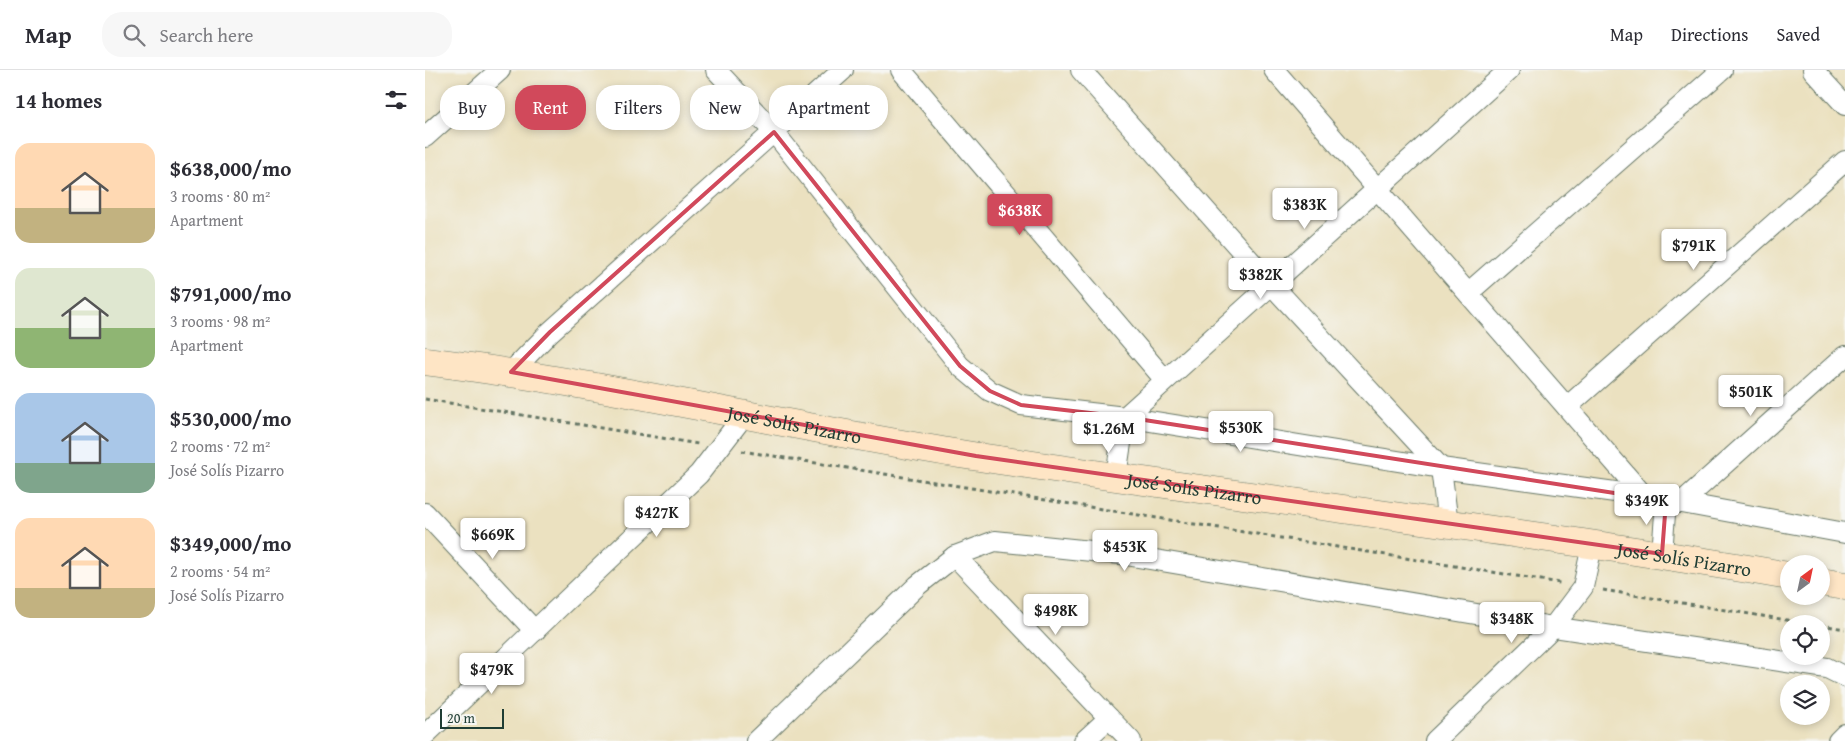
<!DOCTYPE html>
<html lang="en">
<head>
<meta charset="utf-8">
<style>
	:root { --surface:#fff; --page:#f7f7f7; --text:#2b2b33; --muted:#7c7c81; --line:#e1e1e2; --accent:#d1495b }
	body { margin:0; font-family:"Gentium Book Plus",serif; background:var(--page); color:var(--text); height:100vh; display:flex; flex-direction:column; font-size:19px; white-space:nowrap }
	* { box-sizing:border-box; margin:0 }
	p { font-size:16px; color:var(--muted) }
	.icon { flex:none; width:28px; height:28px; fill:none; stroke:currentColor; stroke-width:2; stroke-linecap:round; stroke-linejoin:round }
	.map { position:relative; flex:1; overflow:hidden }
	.drawer { display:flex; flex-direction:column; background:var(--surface); width:425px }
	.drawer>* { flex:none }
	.banner { position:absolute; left:15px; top:15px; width:475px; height:45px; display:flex; gap:10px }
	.needle { width:32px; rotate:33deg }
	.controls { position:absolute; left:1355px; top:485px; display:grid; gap:10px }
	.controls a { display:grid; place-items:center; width:50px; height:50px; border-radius:50%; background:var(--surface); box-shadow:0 2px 8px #0003; font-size:25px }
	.scale { position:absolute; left:15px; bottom:12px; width:64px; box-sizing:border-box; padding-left:5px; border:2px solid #1f3d34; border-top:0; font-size:14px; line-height:18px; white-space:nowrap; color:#1f3d34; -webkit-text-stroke:4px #f6f6f2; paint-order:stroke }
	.price { position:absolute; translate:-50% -42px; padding:0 11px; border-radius:5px; background:#fff; color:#222; font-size:16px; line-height:32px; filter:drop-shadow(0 1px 2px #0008) }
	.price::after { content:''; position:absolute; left:50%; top:30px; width:15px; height:11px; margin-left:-8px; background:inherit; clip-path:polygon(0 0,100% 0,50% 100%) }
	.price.active { background:var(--accent); color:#fff }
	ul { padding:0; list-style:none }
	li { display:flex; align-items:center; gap:15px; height:125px; padding:0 15px }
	li span { display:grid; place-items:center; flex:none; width:140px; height:100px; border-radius:15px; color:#555 }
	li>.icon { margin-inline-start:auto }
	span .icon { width:60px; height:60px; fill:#fffc; stroke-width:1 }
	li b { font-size:21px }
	h2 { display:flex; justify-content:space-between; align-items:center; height:60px; padding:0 15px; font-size:21px }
	.pill { padding:0 18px; border-radius:20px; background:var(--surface); box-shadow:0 2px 8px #0003; font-size:18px; line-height:45px }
	.pill.active { background:var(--accent); color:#fff }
	header { display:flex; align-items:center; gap:30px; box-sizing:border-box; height:70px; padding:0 25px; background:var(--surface); border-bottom:1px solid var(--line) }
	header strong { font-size:24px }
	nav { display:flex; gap:28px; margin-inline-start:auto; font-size:18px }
	.search { width:350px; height:45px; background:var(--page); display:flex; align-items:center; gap:12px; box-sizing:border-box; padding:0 18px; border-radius:20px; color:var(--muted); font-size:19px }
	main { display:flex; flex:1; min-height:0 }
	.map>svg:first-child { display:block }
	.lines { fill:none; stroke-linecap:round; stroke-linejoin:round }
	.street-casing { stroke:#667665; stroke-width:22 }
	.secondary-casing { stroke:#667665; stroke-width:29 }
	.path { stroke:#667665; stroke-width:3; stroke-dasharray:4 4; stroke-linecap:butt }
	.street { stroke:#fff; stroke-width:20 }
	.secondary { stroke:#fee5c5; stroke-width:28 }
	.marked { fill:none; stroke:#d1495b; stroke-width:4; stroke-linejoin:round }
	.labels { text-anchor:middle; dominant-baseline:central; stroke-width:4; stroke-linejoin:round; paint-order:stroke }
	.street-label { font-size:19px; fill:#1f3d34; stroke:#f6f6f2 }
</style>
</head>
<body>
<header>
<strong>Map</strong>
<div class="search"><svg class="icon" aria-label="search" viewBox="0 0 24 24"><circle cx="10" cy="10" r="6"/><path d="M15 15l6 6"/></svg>Search here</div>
<nav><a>Map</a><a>Directions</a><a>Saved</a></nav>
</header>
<main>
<section class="drawer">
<h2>14 homes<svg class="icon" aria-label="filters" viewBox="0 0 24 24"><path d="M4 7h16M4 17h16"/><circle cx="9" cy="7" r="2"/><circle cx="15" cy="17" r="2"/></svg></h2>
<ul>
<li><span style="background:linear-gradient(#ffd9b3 65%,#c2b280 0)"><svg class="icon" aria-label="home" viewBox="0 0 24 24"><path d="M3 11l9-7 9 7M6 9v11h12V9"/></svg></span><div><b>$638,000/mo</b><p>3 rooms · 80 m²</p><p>Apartment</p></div></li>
<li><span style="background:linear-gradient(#dfe7d0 60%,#8fb573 0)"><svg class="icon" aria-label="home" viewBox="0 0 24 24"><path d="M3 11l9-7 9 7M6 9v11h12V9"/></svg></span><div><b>$791,000/mo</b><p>3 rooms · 98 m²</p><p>Apartment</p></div></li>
<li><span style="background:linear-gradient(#a9c7e8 70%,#7fa58c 0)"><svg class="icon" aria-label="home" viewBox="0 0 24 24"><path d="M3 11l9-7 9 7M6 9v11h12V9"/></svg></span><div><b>$530,000/mo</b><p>2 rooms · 72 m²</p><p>José Solís Pizarro</p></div></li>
<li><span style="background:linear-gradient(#ffd9b3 70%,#c2b280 0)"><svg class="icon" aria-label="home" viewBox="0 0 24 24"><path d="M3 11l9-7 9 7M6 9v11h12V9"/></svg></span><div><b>$349,000/mo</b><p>2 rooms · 54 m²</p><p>José Solís Pizarro</p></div></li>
</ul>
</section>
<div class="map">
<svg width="1420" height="671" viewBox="0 0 1420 671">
	<rect width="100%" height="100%" fill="#f6f6f2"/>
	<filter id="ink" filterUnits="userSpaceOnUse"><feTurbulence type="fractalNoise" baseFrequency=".02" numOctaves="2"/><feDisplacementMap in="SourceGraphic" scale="10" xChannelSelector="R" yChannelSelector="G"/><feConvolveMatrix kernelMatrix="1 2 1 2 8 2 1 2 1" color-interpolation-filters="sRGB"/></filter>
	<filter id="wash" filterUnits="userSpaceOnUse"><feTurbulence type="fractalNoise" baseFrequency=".0096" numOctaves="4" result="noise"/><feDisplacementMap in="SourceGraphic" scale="20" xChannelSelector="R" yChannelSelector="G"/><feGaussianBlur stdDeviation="1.12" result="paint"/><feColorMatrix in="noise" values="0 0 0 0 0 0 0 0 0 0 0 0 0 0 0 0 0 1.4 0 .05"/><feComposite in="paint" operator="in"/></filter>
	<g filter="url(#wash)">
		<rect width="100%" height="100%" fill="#ebe1c0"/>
	</g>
	<g filter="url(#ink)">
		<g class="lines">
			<defs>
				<g id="street">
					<polyline points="291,0 349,62 535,296 565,321 596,335 700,347 1016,398 1219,426 1420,463"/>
					<polyline points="476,0 740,310"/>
					<polyline points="656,0 846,214 1016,398 1023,454"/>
					<polyline points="849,0 1219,426"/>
					<polyline points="1388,0 1420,35"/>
					<polyline points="0,67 75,0"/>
					<polyline points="1043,223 1297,0"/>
					<polyline points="86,302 125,262 418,0"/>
					<polyline points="1142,337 1420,91"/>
					<polyline points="691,406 700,347 1084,0"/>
					<polyline points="1256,433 1420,286"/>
					<polyline points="0,443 110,561"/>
					<polyline points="1237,484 1241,431"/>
					<polyline points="530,486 706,671"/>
					<polyline points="0,665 274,404 320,344"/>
					<polyline points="331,671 493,515 530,486 570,471 695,484 1128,557 1402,598 1420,607"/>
					<polyline points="659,671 684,648"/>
					<polyline points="1010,671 1128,557 1158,517 1167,476"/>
					<polyline points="1413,671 1420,664"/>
				</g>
				<g id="secondary">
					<path id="s1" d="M0 291C186 314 369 358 554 387 823 428 1095 460 1364 506"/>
					<polyline points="1396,512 1420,516"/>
				</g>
			</defs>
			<use href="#street" class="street-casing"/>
			<use href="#secondary" class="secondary-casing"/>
			<g class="path">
				<polyline points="0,329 273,374"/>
				<polyline points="317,381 1135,513"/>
				<polyline points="1178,520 1386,554"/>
				<polyline points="1396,555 1420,559"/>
			</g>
			<use href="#street" class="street"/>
			<use href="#secondary" class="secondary"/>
		</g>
	</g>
	<path class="marked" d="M349 62 535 296 565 321 596 335 700 347 1241 431 1237 484 551 386 86 302 125 262Z"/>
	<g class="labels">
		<g class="street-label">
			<text stroke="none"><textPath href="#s1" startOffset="375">José Solís Pizarro</textPath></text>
			<text stroke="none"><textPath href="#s1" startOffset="780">José Solís Pizarro</textPath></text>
			<text stroke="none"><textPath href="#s1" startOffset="1275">José Solís Pizarro</textPath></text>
		</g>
	</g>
</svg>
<div class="controls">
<a><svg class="needle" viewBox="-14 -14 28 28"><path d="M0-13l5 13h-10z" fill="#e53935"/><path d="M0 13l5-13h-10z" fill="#7c7c81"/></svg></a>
<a><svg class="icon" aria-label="locate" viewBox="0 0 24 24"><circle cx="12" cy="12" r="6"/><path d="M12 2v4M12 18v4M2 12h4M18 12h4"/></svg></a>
<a><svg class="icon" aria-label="layers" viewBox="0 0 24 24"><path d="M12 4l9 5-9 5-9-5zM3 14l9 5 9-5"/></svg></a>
</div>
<div class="scale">20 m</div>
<b class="price" style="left:880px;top:160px">$383K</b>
<b class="price active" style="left:595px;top:166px">$638K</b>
<b class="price" style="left:1269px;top:201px">$791K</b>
<b class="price" style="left:836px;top:230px">$382K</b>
<b class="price" style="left:1326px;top:347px">$501K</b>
<b class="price" style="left:816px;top:383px">$530K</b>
<b class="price" style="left:684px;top:384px">$1.26M</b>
<b class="price" style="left:1222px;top:456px">$349K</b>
<b class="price" style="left:232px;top:468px">$427K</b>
<b class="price" style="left:68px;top:490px">$669K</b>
<b class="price" style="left:700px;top:502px">$453K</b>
<b class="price" style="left:631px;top:566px">$498K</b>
<b class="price" style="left:1087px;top:574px">$348K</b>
<b class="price" style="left:67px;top:625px">$479K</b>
<div class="banner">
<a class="pill">Buy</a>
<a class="pill active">Rent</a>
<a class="pill">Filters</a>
<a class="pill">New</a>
<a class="pill">Apartment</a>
</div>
</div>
</main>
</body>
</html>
